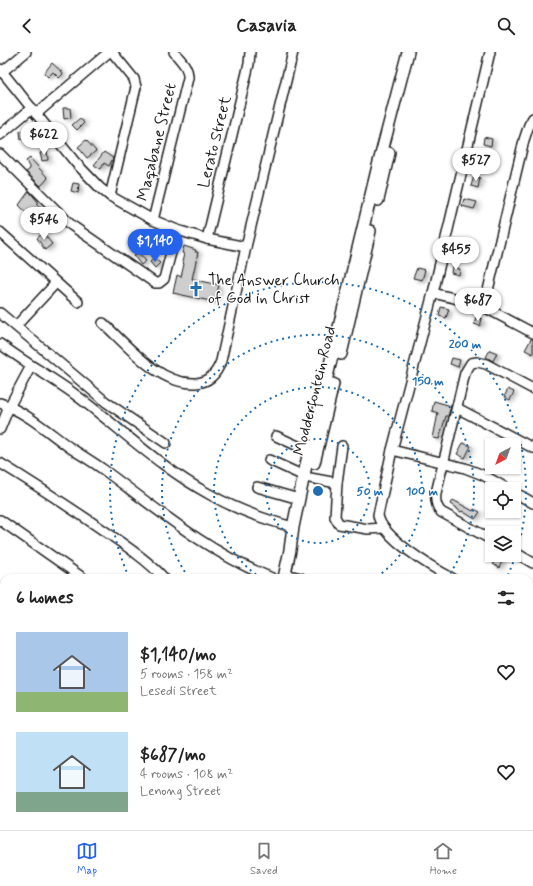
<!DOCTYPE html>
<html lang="en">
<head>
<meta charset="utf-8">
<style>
	:root { --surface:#fff; --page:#f2f2f2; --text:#222; --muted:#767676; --line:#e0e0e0; --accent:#2563eb }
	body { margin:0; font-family:Mynerve,sans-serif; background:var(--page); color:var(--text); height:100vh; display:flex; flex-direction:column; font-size:15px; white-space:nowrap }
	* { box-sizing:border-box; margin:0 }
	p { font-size:13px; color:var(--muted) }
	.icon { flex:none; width:22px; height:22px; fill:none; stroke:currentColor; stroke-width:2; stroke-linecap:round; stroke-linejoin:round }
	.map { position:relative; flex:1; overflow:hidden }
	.side { position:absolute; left:0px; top:522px; width:533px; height:256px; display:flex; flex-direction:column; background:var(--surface); border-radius:12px 12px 0 0; box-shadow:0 1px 3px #0004 }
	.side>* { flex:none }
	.needle { width:26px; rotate:221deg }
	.buttons { position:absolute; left:485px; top:386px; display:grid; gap:8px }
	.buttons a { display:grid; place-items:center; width:36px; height:36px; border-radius:0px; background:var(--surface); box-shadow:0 1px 3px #0004; font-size:20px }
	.price { position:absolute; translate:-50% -34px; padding:0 9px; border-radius:14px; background:#fff; color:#222; font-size:13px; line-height:26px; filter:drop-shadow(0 1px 2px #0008) }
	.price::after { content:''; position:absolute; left:50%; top:24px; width:12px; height:9px; margin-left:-6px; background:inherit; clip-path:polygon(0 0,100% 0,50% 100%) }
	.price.active { background:var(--accent); color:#fff }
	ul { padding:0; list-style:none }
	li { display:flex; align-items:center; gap:12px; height:100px; padding:0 16px }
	li span { display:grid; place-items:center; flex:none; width:112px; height:80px; border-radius:0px; color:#555 }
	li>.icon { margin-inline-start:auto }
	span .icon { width:48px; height:48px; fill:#fffc; stroke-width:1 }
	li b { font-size:17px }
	h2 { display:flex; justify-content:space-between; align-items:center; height:48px; padding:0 16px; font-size:17px }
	header { display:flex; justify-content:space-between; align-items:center; height:52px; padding:0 16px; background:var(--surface); font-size:18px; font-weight:700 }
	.menu { display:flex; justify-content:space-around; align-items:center; height:56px; border-top:1px solid var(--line); background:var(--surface); font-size:11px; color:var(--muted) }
	.menu a { display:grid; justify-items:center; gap:2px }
	.menu .active { color:var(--accent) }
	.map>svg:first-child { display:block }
	.building { fill:#cecece; stroke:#1c1c1c; filter:url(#shadow) }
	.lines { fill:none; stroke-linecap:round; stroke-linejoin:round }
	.minor-casing { stroke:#1c1c1c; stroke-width:12 }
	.major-casing { stroke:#1c1c1c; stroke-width:14 }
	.minor { stroke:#fff; stroke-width:9 }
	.major { stroke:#fff; stroke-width:11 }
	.ring { fill:none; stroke:#1f6fb2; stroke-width:2; stroke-dasharray:2 4 }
	.labels { text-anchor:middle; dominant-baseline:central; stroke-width:3; stroke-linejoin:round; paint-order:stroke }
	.street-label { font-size:16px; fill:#1c1c1c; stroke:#fff }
	.poi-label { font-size:16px; fill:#1c1c1c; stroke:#fff; text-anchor:start }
	.centre { fill:#1f6fb2; stroke:#fff; stroke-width:2 }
	.ring-label { font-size:12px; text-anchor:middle; font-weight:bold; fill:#1f6fb2; stroke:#fff; stroke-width:3; stroke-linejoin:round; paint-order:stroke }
</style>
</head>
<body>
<header><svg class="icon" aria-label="back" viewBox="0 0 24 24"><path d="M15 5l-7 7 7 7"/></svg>Casavia<svg class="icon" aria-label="search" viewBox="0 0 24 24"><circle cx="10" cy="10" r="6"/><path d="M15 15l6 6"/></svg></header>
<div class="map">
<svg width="533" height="778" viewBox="0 0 533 778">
	<defs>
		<filter id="shadow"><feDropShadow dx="3.5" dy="2" stdDeviation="2" flood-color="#0004"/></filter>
	</defs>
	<rect width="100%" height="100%" fill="#fff"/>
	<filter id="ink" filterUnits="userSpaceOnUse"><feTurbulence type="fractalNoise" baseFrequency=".025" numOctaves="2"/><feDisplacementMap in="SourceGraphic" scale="8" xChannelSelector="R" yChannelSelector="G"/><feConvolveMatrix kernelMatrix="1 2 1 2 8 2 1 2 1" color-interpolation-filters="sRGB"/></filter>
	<g filter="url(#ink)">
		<g class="building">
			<polygon points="52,11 62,20 63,22 59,26 53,20 48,25 44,21"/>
			<polygon points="63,56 70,56 71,66 64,67"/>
			<polygon points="80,66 84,71 77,78 72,73"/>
			<polygon points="27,78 28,86 21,87 20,79"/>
			<polygon points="484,85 492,87 491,94 483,92"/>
			<polygon points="86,88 96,99 87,106 78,95"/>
			<polygon points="47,99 48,108 42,109 40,101"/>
			<polygon points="104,100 113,106 109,114 104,111 101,117 94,113"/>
			<polygon points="30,106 48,126 41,134 26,120 30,117 26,109"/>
			<polygon points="474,124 480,126 478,136 471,134"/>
			<polygon points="73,131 79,132 78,141 71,139"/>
			<polygon points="29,139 38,150 36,152 51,165 46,169 36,158 30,165 19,153"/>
			<polygon points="464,147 477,150 474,157 462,154"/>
			<polygon points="43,181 52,192 45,198 37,186"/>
			<polygon points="184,194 196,198 195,200 198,200 192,227 219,233 215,250 173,241 177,223 181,225 184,212 182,210 184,202 182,201"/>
			<polygon points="138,200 146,209 141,213 134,204"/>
			<polygon points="154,206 160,211 155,216 150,210"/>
			<polygon points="452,215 460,217 459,223 451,221"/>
			<polygon points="417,216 425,218 422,228 413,226"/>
			<polygon points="441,255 449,257 446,266 439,264"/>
			<polygon points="476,265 482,267 480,274 474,272"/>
			<polygon points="531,287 533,287 533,302 525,298"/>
			<polygon points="490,298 497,301 493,309 486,305"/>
			<polygon points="452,306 460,308 458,315 450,312"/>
			<polygon points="508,337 514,340 510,348 504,345"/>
			<polygon points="434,349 451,354 448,364 446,364 439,387 433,386 438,361 432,359"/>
			<polygon points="463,391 471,394 465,406 457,402"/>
			<polygon points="453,448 473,459 474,457 480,460 475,467 462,459 461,460 457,457 457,456 451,452"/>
			<polygon points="498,503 504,505 499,516 493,512"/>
		</g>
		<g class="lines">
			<defs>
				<g id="minor">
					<polyline points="0,17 75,110 100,136 110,144 153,168 177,178 207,187 246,195"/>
					<polyline points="2,20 26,0"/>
					<polyline points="36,62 109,0"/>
					<polyline points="0,83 32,56"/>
					<polyline points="0,102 71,173 155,231 159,231 164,227 177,178"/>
					<polyline points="110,144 136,35 134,27 112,0"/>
					<path d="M153 168 188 26C189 15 180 8 174 0"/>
					<polyline points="0,180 78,250"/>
					<polyline points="207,187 249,12 250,0"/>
					<polyline points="433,241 466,249 484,255 533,281"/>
					<polyline points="484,255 524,88 529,73 533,66"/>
					<polyline points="0,261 106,350 166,391"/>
					<path d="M103 271C128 294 159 333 196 331 209 330 217 321 221 309L246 195 293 0"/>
					<polyline points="16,274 56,231"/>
					<path d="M0 292C23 309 49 324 73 341 118 374 159 415 209 442 235 457 263 467 293 475"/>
					<path d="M0 351C26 360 47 379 69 395 81 403 93 410 104 418 158 458 209 501 272 526"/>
					<polyline points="457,356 533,396"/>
					<polyline points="0,377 9,355 31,314"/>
					<polyline points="276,384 309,399"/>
					<polyline points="342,394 337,431 335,465 339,472 368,477 384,476"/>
					<polyline points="392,398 465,416 483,423 508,437"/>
					<polyline points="269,408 304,424"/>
					<path d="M0 411C36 433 71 456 106 480 126 494 147 508 164 526"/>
					<polyline points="310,426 337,431"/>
					<polyline points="257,435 299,447"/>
					<polyline points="514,440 533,451"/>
					<polyline points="0,468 83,526"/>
					<path d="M492 488 441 460C436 454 435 449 436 441L465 321 471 311 477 310 486 312 533 337"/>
					<polyline points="514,500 533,511"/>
					<polyline points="285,522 301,526"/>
					<path d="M452 526C433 516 381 485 378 463L392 398 433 241 490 0"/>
					<polyline points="529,568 533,570"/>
					<polyline points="529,638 533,640"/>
					<polyline points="529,677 533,680"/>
				</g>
				<g id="major">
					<polyline points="378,148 389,101"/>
					<polyline points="341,302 370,179"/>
					<polyline points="314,411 333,332"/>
					<polyline points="284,526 290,498 293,475 309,399 377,118 408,0"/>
					<polyline points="224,778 225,774"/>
				</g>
			</defs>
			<use href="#minor" class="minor-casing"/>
			<use href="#major" class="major-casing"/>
			<use href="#minor" class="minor"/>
			<use href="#major" class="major"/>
		</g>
	</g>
	<g class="ring">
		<circle cx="318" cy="439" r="52"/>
		<path d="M261 526A104 104 0 1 1 375 526"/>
		<path d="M188 525A156 156 0 1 1 448 525"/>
		<path d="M129 525A208 208 0 1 1 507 525"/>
	</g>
	<defs>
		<symbol id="church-bare" viewBox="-9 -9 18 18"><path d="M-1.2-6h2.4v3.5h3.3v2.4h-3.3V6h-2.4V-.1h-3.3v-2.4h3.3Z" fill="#1f6fb2" stroke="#fff" stroke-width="2.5" paint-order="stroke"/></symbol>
	</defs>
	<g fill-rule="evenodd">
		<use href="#church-bare" x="185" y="226" width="22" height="22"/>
	</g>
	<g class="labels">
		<g class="street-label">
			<text transform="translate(157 90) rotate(-76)">Maqabane Street</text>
			<text transform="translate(215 90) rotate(-76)">Lerato Street</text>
			<text transform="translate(315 339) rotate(-76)">Modderfontein Road</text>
		</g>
		<g class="poi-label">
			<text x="208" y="228">The Answer Church<tspan x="208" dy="18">of God in Christ</tspan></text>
		</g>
	</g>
	<circle cx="318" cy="439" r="6" class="centre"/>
	<g class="ring-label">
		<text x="465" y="296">200 m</text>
		<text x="428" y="333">150 m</text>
		<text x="370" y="443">50 m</text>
		<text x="422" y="443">100 m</text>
	</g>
</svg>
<div class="buttons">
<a><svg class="needle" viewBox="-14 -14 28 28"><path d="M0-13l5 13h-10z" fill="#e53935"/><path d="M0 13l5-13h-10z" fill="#767676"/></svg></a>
<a><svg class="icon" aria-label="locate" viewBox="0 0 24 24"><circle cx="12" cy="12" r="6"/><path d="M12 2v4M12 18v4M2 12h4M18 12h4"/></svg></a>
<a><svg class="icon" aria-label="layers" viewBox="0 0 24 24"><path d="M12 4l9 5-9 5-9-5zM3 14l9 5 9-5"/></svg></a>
</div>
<b class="price" style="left:44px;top:104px">$622</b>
<b class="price" style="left:476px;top:130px">$527</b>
<b class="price" style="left:44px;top:189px">$546</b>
<b class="price active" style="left:155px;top:211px">$1,140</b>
<b class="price" style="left:456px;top:219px">$455</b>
<b class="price" style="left:478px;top:270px">$687</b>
<section class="side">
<h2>6 homes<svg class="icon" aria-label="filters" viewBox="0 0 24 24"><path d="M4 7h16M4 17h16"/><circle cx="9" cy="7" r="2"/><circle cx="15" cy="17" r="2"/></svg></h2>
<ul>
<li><span style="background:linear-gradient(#a9c7e8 75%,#8fb573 0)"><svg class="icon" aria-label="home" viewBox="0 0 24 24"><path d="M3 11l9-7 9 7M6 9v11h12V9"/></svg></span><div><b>$1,140/mo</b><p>5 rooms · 158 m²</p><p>Lesedi Street</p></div><svg class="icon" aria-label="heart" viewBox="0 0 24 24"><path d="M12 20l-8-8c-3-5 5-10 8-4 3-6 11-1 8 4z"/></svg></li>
<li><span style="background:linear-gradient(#bfe0f5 75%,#7fa58c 0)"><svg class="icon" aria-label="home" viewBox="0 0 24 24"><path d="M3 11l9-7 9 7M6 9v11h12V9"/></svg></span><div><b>$687/mo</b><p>4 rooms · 108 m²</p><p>Lenong Street</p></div><svg class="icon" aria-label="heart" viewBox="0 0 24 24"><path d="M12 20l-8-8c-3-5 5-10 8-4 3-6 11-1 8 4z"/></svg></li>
</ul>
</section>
</div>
<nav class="menu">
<a class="active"><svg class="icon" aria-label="map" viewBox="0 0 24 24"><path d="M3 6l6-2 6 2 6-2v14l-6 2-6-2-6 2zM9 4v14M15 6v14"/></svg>Map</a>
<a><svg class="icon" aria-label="saved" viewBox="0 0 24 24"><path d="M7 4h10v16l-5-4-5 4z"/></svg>Saved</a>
<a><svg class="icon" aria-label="home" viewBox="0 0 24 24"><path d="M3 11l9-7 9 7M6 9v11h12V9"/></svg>Home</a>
</nav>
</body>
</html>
